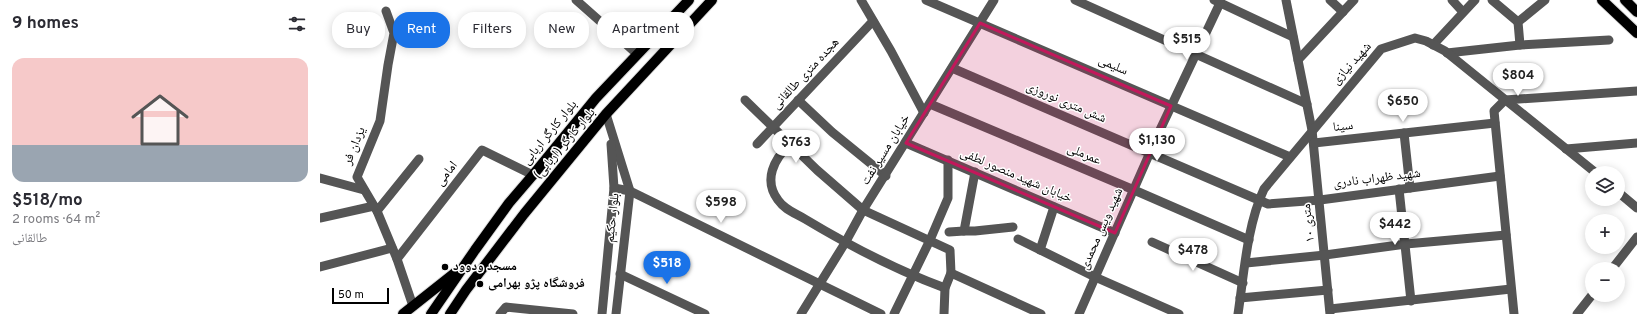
<!DOCTYPE html>
<html lang="en">
<head>
<meta charset="utf-8">
<style>
	:root { --surface:#fff; --page:#f7f7f7; --text:#2b2b33; --muted:#7c7c81; --accent:#1a73e8 }
	body { margin:0; font-family:Overpass,"Noto Naskh Arabic",sans-serif; background:var(--page); color:var(--text); height:100vh; display:flex; flex-direction:column; font-size:15px; white-space:nowrap }
	* { box-sizing:border-box; margin:0 }
	p { font-size:13px; color:var(--muted) }
	.icon { flex:none; width:22px; height:22px; fill:none; stroke:currentColor; stroke-width:2; stroke-linecap:round; stroke-linejoin:round }
	.map { position:relative; flex:1; overflow:hidden }
	.panel { display:flex; flex-direction:column; background:var(--surface); width:320px }
	.panel>* { flex:none }
	.guide { position:absolute; left:12px; top:12px; width:380px; height:36px; display:flex; gap:8px }
	.controls { position:absolute; left:1265px; top:166px; display:grid; gap:8px }
	.controls a { display:grid; place-items:center; width:40px; height:40px; border-radius:50%; background:var(--surface); box-shadow:0 2px 10px #0003; font-size:20px }
	.scale { position:absolute; left:12px; bottom:10px; width:57px; box-sizing:border-box; padding-left:4px; border:2px solid #000; border-top:0; font-size:11px; line-height:14px; white-space:nowrap; color:#000; -webkit-text-stroke:3px #fff; paint-order:stroke }
	.price { position:absolute; translate:-50% -34px; padding:0 9px; border-radius:14px; background:#fff; color:#222; font-size:13px; line-height:26px; filter:drop-shadow(0 1px 2px #0008) }
	.price::after { content:''; position:absolute; left:50%; top:24px; width:12px; height:9px; margin-left:-6px; background:inherit; clip-path:polygon(0 0,100% 0,50% 100%) }
	.price.selected { background:var(--accent); color:#fff }
	ul { padding:0; list-style:none }
	li { display:grid; align-content:center; gap:8px; height:212px; padding:0 12px }
	li span { display:grid; place-items:center; height:124px; border-radius:12px; color:#555 }
	li>.icon { margin-inline-start:auto }
	span .icon { width:72px; height:72px; fill:#fffc; stroke-width:1 }
	li b { font-size:17px }
	h2 { display:flex; justify-content:space-between; align-items:center; height:48px; padding:0 12px; font-size:17px }
	.pill { padding:0 14px; border-radius:16px; background:var(--surface); box-shadow:0 2px 10px #0003; font-size:14px; line-height:36px }
	.pill.selected { background:var(--accent); color:#fff }
	main { display:flex; flex:1; min-height:0 }
	.map>svg:first-child { display:block }
	.lines { fill:none; stroke-linecap:round; stroke-linejoin:round }
	.major-casing { stroke:#dbdbdb; stroke-width:12 }
	.minor { stroke:#555; stroke-width:9 }
	.major { stroke:#000; stroke-width:10 }
	.marked { fill:#c2185b; fill-opacity:0.2; stroke:#c2185b; stroke-width:3; stroke-linejoin:round }
	.poi-dot { fill:#000; stroke:#fff; stroke-width:1.5 }
	.labels { text-anchor:middle; dominant-baseline:central; stroke-width:3; stroke-linejoin:round; paint-order:stroke }
	.street-label { font-size:13px; fill:#000; stroke:#fff }
	.poi-label { font-size:13px; font-weight:bold; fill:#000; stroke:#fff; text-anchor:start }
</style>
</head>
<body>
<main>
<section class="panel">
<h2>9 homes<svg class="icon" aria-label="filters" viewBox="0 0 24 24"><path d="M4 7h16M4 17h16"/><circle cx="9" cy="7" r="2"/><circle cx="15" cy="17" r="2"/></svg></h2>
<ul>
<li><span style="background:linear-gradient(#f6c9c9 70%,#9aa5b1 0)"><svg class="icon" aria-label="home" viewBox="0 0 24 24"><path d="M3 11l9-7 9 7M6 9v11h12V9"/></svg></span><div><b>$518/mo</b><p>2 rooms · 64 m²</p><p>طالقانی</p></div></li>
</ul>
</section>
<div class="map">
<svg width="1317" height="314" viewBox="0 0 1317 314">
	<rect width="100%" height="100%" fill="#fff"/>
	<g class="lines">
		<defs>
			<g id="major">
				<polyline points="1282,0 1317,33"/>
				<polyline points="1305,0 1317,12"/>
				<polyline points="83,314 136,272"/>
				<polyline points="111,314 155,250 189,203 213,175 276,98 369,0"/>
				<polyline points="130,314 146,290 204,214 286,114 392,0"/>
			</g>
		</defs>
		<use href="#major" class="major-casing"/>
		<g class="minor">
			<polyline points="256,0 317,54"/>
			<polyline points="541,0 571,51 604,113"/>
			<polyline points="606,0 970,157"/>
			<polyline points="755,0 987,104"/>
			<polyline points="894,0 973,37"/>
			<polyline points="966,0 992,130 1010,314"/>
			<polyline points="1010,0 1023,12"/>
			<polyline points="1132,0 1143,12"/>
			<polyline points="1172,0 1198,22"/>
			<polyline points="66,11 74,33 68,65 60,121 37,177 57,211 77,259 93,306"/>
			<polyline points="1113,45 1155,0"/>
			<polyline points="1200,45 1198,22 1225,0"/>
			<polyline points="1127,53 1200,45 1289,40"/>
			<polyline points="978,60 1034,0"/>
			<polyline points="632,68 948,204 1000,200 1180,176"/>
			<polyline points="425,100 497,170 543,210 630,250 631,273"/>
			<polyline points="478,100 512,132 566,176"/>
			<polyline points="610,104 814,190 929,240"/>
			<polyline points="286,114 310,191 296,314"/>
			<polyline points="1084,133 1090,188"/>
			<polyline points="586,143 795,233"/>
			<polyline points="994,143 1175,123"/>
			<polyline points="437,144 553,21"/>
			<path d="M470 144C454 159 443 180 458 200 465 210 475 213 485 219 530 246 576 270 625 288"/>
			<polyline points="1246,149 1317,143"/>
			<polyline points="0,178 44,190"/>
			<polyline points="294,188 310,191 561,314"/>
			<polyline points="1079,189 1091,301"/>
			<polyline points="1298,192 1317,208"/>
			<polyline points="57,211 99,159"/>
			<polyline points="0,218 54,206"/>
			<polyline points="644,231 655,231 693,227"/>
			<polyline points="629,232 644,231 655,172"/>
			<polyline points="698,239 775,277 859,314"/>
			<polyline points="832,242 923,283"/>
			<polyline points="720,250 734,207"/>
			<polyline points="77,259 162,150 213,175"/>
			<polyline points="926,263 1005,255 1086,244 1186,235"/>
			<polyline points="0,267 72,248"/>
			<polyline points="1292,269 1317,237"/>
			<polyline points="300,274 385,314"/>
			<polyline points="920,298 1008,290"/>
			<polyline points="1010,309 1191,289"/>
			<polyline points="180,314 186,307 253,314"/>
			<polyline points="282,314 294,188 291,144"/>
			<polyline points="481,314 525,243 543,210 674,0"/>
			<polyline points="574,314 610,240 628,198 628,160"/>
			<polyline points="624,314 625,288 631,273 721,314"/>
			<polyline points="759,314 839,132 900,3"/>
			<path d="M918 314C924 274 927 225 944 189L1061 49 1095 38 1106 41 1125 51 1276 173"/>
			<polyline points="1194,314 1174,111 1185,100 1317,91"/>
			<polyline points="1257,314 1272,295"/>
		</g>
		<use href="#major" class="major"/>
	</g>
	<path class="marked" d="M660 23 851 106 795 233 586 143Z"/>
	<g class="poi-dot">
		<circle cx="125" cy="267" r="4"/>
		<circle cx="160" cy="284" r="4"/>
	</g>
	<g class="labels">
		<g class="street-label">
			<text transform="translate(1032 64) rotate(-48)">شهید نیازی</text>
			<text transform="translate(793 66) rotate(24)">سلیمی</text>
			<text transform="translate(486 74) rotate(-47)">هجده متری طالقانی</text>
			<text transform="translate(746 103) rotate(23)">شش متری نوروزی</text>
			<text transform="translate(1023 127) rotate(-6)">سینا</text>
			<text transform="translate(230 133) rotate(-51)">بلوار کارگر اربابی</text>
			<text transform="translate(245 144) rotate(-50)">بلوار کارگر (اربابی)</text>
			<text transform="translate(35 146) rotate(-68)">یزدان فر</text>
			<text transform="translate(566 150) rotate(-58)">خیابان مسیر نفت</text>
			<text transform="translate(764 155) rotate(23)">عمرملی</text>
			<text transform="translate(127 174) rotate(-52)">امامی</text>
			<text transform="translate(696 176) rotate(23)">خیابان شهید منصور لطفی</text>
			<text transform="translate(1057 179) rotate(-7)">شهید ظهراب نادری</text>
			<text transform="translate(293 218) rotate(-84)">بلوار حکیم</text>
			<text transform="translate(989 223) rotate(-96)">۱۰ متری</text>
			<text transform="translate(782 229) rotate(-66)">شهید ویس محمدی</text>
		</g>
		<g class="poi-label">
			<text x="133" y="267">مسجد ودوود</text>
			<text x="168" y="284">فروشگاه پژو بهرامی</text>
		</g>
	</g>
</svg>
<div class="controls">
<a><svg class="icon" aria-label="layers" viewBox="0 0 24 24"><path d="M12 4l9 5-9 5-9-5zM3 14l9 5 9-5"/></svg></a>
<a>+</a>
<a>−</a>
</div>
<div class="scale">50 m</div>
<b class="price" style="left:867px;top:61px">$515</b>
<b class="price" style="left:1198px;top:97px">$804</b>
<b class="price" style="left:1083px;top:123px">$650</b>
<b class="price" style="left:837px;top:162px">$1,130</b>
<b class="price" style="left:476px;top:164px">$763</b>
<b class="price" style="left:401px;top:224px">$598</b>
<b class="price" style="left:1075px;top:246px">$442</b>
<b class="price" style="left:873px;top:272px">$478</b>
<b class="price selected" style="left:347px;top:285px">$518</b>
<div class="guide">
<a class="pill">Buy</a>
<a class="pill selected">Rent</a>
<a class="pill">Filters</a>
<a class="pill">New</a>
<a class="pill">Apartment</a>
</div>
</div>
</main>
</body>
</html>
